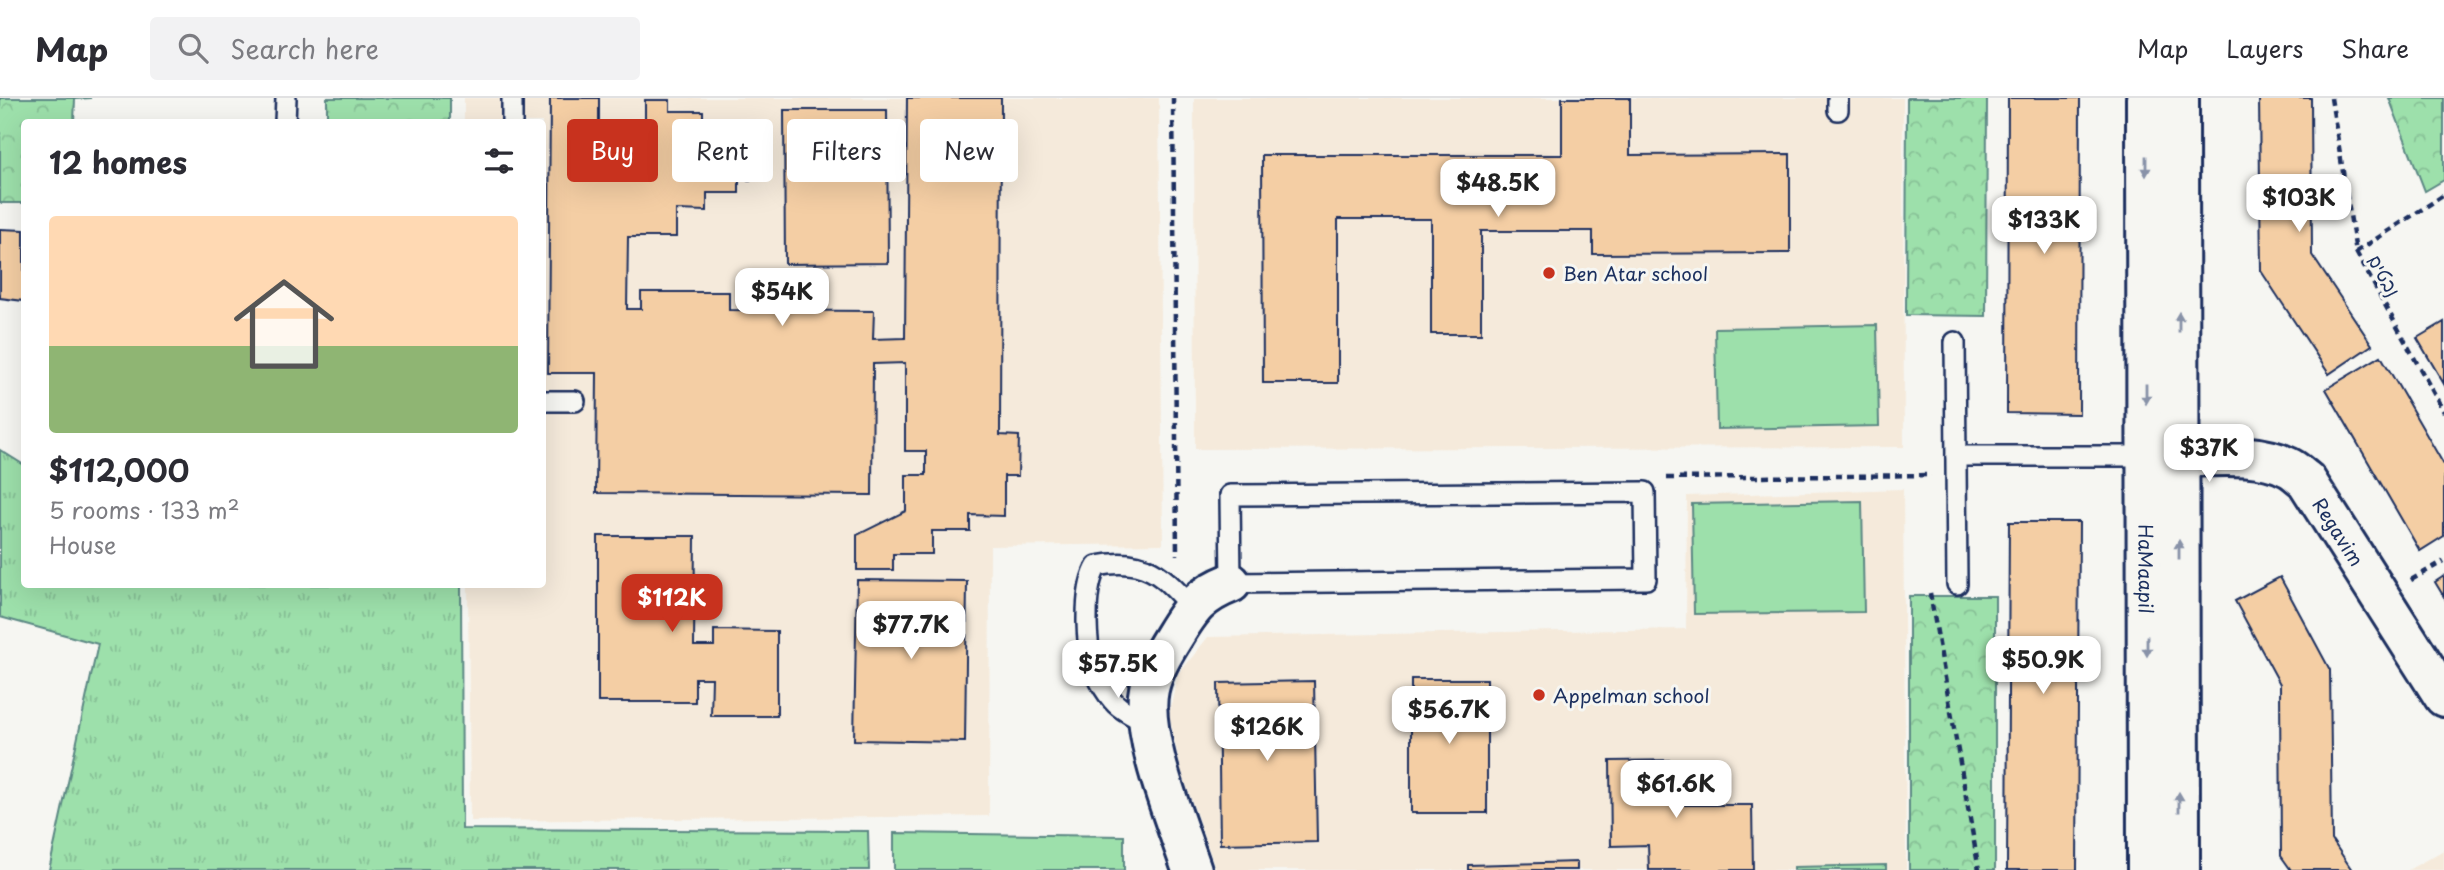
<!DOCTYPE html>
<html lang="en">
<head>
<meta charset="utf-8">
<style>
	:root { --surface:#fff; --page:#f2f2f3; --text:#2b2b33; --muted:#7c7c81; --line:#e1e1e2; --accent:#c8321e }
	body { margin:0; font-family:"Playpen Sans","Playpen Sans Hebrew",sans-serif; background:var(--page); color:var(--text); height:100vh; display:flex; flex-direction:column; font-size:26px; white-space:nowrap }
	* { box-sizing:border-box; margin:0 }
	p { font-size:23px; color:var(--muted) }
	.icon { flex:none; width:38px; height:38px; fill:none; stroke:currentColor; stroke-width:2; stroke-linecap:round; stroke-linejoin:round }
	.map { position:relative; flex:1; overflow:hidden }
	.sheet { position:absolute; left:21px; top:21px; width:525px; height:469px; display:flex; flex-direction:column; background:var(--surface); border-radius:7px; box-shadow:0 7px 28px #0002 }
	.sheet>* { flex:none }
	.guide { position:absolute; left:567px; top:21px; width:665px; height:63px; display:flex; gap:14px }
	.price { position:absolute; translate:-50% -60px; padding:0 16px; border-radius:14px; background:#fff; color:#222; font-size:23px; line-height:46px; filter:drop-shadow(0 2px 4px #0008) }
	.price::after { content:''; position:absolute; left:50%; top:42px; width:21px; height:16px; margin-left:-10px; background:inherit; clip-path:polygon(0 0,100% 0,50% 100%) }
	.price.current { background:var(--accent); color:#fff }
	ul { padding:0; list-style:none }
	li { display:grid; align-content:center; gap:14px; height:371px; padding:0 28px }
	li span { display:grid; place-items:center; height:217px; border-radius:7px; color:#555 }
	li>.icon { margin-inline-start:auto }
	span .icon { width:126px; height:126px; fill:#fffc; stroke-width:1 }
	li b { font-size:30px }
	h2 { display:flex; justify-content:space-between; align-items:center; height:84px; padding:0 28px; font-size:30px }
	.tag { padding:0 24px; border-radius:7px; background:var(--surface); box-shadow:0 7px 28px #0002; font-size:24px; line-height:63px }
	.tag.current { background:var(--accent); color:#fff }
	header { display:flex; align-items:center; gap:42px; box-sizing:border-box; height:98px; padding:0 35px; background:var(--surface); border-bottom:2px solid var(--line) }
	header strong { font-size:33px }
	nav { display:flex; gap:38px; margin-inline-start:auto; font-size:24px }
	.search { width:490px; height:63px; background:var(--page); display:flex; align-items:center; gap:18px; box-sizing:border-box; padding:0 24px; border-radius:7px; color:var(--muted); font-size:26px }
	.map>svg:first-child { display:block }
	.built { fill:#f5eadb }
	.grass { fill:url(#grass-tufts); stroke:#5c8884; stroke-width:2 }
	.park { fill:url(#park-crowns); stroke:#5c8884; stroke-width:2 }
	.garden { fill:#9de0ab; stroke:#5c8884; stroke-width:2 }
	.building { fill:#f4cea4; stroke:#1b2f5e; stroke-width:2 }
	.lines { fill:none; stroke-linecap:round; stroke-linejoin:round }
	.lane-casing { stroke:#1b2f5e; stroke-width:24 }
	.street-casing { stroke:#1b2f5e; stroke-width:44 }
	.secondary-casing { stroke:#1b2f5e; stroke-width:44 }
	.path { stroke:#1b2f5e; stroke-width:4.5; stroke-dasharray:7 5; stroke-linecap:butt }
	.lane { stroke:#f6f6f2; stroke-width:19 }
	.street { stroke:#f6f6f2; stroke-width:38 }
	.secondary { stroke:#f6f6f2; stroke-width:38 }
	.oneway { fill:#8892a8 }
	.poi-dot { fill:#c8321e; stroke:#f6f6f2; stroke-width:2.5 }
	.labels { text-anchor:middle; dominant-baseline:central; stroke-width:6; stroke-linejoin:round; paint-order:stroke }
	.poi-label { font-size:19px; fill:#1b2f5e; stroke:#f6f6f2; text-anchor:start }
	.street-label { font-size:19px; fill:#1b2f5e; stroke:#f6f6f2 }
</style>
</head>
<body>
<header>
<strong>Map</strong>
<div class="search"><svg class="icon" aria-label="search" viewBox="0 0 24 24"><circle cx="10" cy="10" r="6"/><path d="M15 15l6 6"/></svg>Search here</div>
<nav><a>Map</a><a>Layers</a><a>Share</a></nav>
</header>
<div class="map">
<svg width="2444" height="772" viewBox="0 0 2444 772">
	<defs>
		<pattern id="grass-tufts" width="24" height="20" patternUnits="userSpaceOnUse" patternTransform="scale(1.75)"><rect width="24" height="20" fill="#9de0ab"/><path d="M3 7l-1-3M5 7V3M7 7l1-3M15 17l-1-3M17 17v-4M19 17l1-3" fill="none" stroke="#87c096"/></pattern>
		<pattern id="park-crowns" width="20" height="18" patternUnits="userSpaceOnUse" patternTransform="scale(1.75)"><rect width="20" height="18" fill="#9de0ab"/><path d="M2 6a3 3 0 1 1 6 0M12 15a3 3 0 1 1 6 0" fill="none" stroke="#87c096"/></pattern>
	</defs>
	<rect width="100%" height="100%" fill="#f6f6f2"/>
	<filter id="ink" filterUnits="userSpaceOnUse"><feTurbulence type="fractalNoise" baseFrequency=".0143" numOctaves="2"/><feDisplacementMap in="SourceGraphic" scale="14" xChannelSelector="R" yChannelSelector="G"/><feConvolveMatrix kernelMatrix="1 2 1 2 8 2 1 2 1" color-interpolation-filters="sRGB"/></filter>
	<g filter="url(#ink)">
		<g class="built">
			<polygon points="464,0 1159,0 1163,446 990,448 989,718 470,723 468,487 542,486 542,24 464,24"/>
			<polygon points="1194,0 1903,0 1904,349 1195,351"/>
			<polygon points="1903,391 1906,772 1216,772 1181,672 1169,616 1178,577 1208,539 1686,531 1687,398"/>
			<polygon points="2444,752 2444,772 2408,772"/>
		</g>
		<polygon class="grass" points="0,352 24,367 24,486 461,487 462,731 868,733 869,772 49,772 98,546 0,519"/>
		<g class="park">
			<polygon points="0,0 91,0 75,1 74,24 24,24 24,105 0,105"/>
			<rect x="327" y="0" width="123" height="24"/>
			<polygon points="1907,0 1987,0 1986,218 1906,217"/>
			<polygon points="2389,0 2444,0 2444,82 2425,93"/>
			<rect x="1909" y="498" width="86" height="274"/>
		</g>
		<g class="garden">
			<polygon points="1877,227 1879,328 1717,331 1715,230"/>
			<polygon points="1862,403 1864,514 1694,516 1692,406"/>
			<polygon points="894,735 1124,738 1124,772 894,772"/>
			<polygon points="1886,767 1886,772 1794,772 1794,769"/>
		</g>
		<g class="building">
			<polygon points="550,0 599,0 599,28 645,28 645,2 670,2 670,13 703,13 703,32 737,32 737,54 761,54 761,82 739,82 739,95 707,95 707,113 676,112 676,139 628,139 627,211 641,211 641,194 729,194 729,212 874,213 873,241 905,240 907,0 1001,0 1000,337 1019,338 1018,378 1004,378 1004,418 970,417 970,433 932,433 932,456 893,456 893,472 857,472 857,437 906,413 906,377 926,377 926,353 905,353 905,265 873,266 872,397 596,395 597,275 548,275"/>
			<polygon points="1562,0 1630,0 1630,57 1790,56 1790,155 1593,156 1593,133 1481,133 1481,236 1431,236 1431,121 1338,121 1338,285 1263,285 1262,57 1562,57"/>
			<polygon points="2008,0 2080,0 2079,316 2007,315"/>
			<polygon points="2259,0 2311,0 2312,157 2372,247 2329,276 2261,173"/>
			<polygon points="784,12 887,12 888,165 785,166"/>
			<polygon points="0,131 24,132 24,203 0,200"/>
			<polygon points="2444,224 2444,286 2417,240"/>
			<polygon points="2381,258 2444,367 2444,438 2420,453 2326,291"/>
			<polygon points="2009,424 2079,424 2077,772 2007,772"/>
			<polygon points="598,438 695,438 694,548 714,548 714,532 777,533 777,618 711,618 712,580 695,580 695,604 598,604"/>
			<polygon points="2444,478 2444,499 2435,484"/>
			<polygon points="2280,479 2330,572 2332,742 2352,772 2291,772 2281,758 2280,586 2235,503"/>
			<polygon points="857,482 967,483 965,644 854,642"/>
			<rect x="1411" y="581" width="76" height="134"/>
			<polygon points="1314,583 1317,744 1220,746 1218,585"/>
			<polygon points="1685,662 1685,707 1752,707 1753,772 1649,772 1648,747 1611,748 1610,663"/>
			<polygon points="1577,764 1577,772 1468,772 1468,767"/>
		</g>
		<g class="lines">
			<defs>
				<g id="lane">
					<polyline points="512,0 512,24"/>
					<polyline points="1838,0 1838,12"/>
					<polyline points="285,24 286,0"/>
					<polyline points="1955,244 1957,486"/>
					<polyline points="542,303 575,303"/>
					<polyline points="1956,358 2147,358"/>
					<polygon points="1645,394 1646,481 1231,485 1230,397"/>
					<path d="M1148 626C1138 620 1124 614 1116 606 1105 595 1093 573 1090 558 1086 533 1084 489 1097 468 1145 458 1163 477 1193 511"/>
				</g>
				<g id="street">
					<path id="s1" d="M2179 359C2213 359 2257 353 2288 369 2295 372 2300 378 2306 382L2444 599"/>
					<path d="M1192 772C1177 726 1139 637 1149 591 1153 572 1164 554 1174 538 1191 510 1200 497 1231 485"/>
				</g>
				<g id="secondary">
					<path id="s2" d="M2146 0 2147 772"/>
					<polyline points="2179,0 2180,772"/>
				</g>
			</defs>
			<use href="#lane" class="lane-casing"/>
			<use href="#street" class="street-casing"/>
			<use href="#secondary" class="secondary-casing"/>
			<g class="path">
				<polyline points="1173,0 1177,457"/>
				<polyline points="2331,0 2356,154 2444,314"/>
				<polyline points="2356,154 2444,97"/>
				<polyline points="1667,380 1931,377"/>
				<polyline points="2411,482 2444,463"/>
				<polyline points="1930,495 1979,772"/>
			</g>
			<use href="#lane" class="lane"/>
			<use href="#street" class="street"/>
			<use href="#secondary" class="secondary"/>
		</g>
		<defs><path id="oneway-solid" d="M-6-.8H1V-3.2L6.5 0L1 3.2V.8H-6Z" transform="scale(1.75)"/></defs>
		<g class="oneway">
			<use href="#oneway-solid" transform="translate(2146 68) rotate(90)"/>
			<use href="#oneway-solid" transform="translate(2179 224) rotate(-90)"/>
			<use href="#oneway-solid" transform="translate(2146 296) rotate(90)"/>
			<use href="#oneway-solid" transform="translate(2179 452) rotate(-90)"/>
			<use href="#oneway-solid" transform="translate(2147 548) rotate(90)"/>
			<use href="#oneway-solid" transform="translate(2179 704) rotate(-90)"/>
		</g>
	</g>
	<g class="poi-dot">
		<circle cx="1549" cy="175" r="7"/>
		<circle cx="1539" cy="597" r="7"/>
	</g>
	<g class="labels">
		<g class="poi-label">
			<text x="1563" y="175">Ben Atar school</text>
			<text x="1553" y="597">Appelman school</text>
		</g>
		<g class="street-label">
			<text transform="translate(2385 177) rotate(61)">נבטים</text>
			<text stroke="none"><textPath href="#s1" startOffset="194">Regavim</textPath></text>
			<text stroke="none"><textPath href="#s2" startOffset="471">HaMaapil</textPath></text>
		</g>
	</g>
</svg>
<b class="price" style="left:1498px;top:121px">$48.5K</b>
<b class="price" style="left:2299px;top:136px">$103K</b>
<b class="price" style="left:2044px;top:158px">$133K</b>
<b class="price" style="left:782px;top:230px">$54K</b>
<b class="price" style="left:2209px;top:386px">$37K</b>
<b class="price current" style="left:672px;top:536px">$112K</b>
<b class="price" style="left:911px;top:563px">$77.7K</b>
<b class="price" style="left:2043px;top:598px">$50.9K</b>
<b class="price" style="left:1118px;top:602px">$57.5K</b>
<b class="price" style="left:1449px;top:648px">$56.7K</b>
<b class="price" style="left:1267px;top:665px">$126K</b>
<b class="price" style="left:1676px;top:722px">$61.6K</b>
<div class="guide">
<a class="tag current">Buy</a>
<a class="tag">Rent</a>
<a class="tag">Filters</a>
<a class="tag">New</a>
</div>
<section class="sheet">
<h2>12 homes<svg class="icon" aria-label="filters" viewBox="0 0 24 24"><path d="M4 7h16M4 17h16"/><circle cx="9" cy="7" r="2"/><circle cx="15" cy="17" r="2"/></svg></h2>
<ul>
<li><span style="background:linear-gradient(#ffd9b3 60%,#8fb573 0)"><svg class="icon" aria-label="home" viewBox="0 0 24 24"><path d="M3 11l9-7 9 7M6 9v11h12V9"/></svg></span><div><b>$112,000</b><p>5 rooms · 133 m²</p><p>House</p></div></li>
</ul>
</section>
</div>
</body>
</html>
